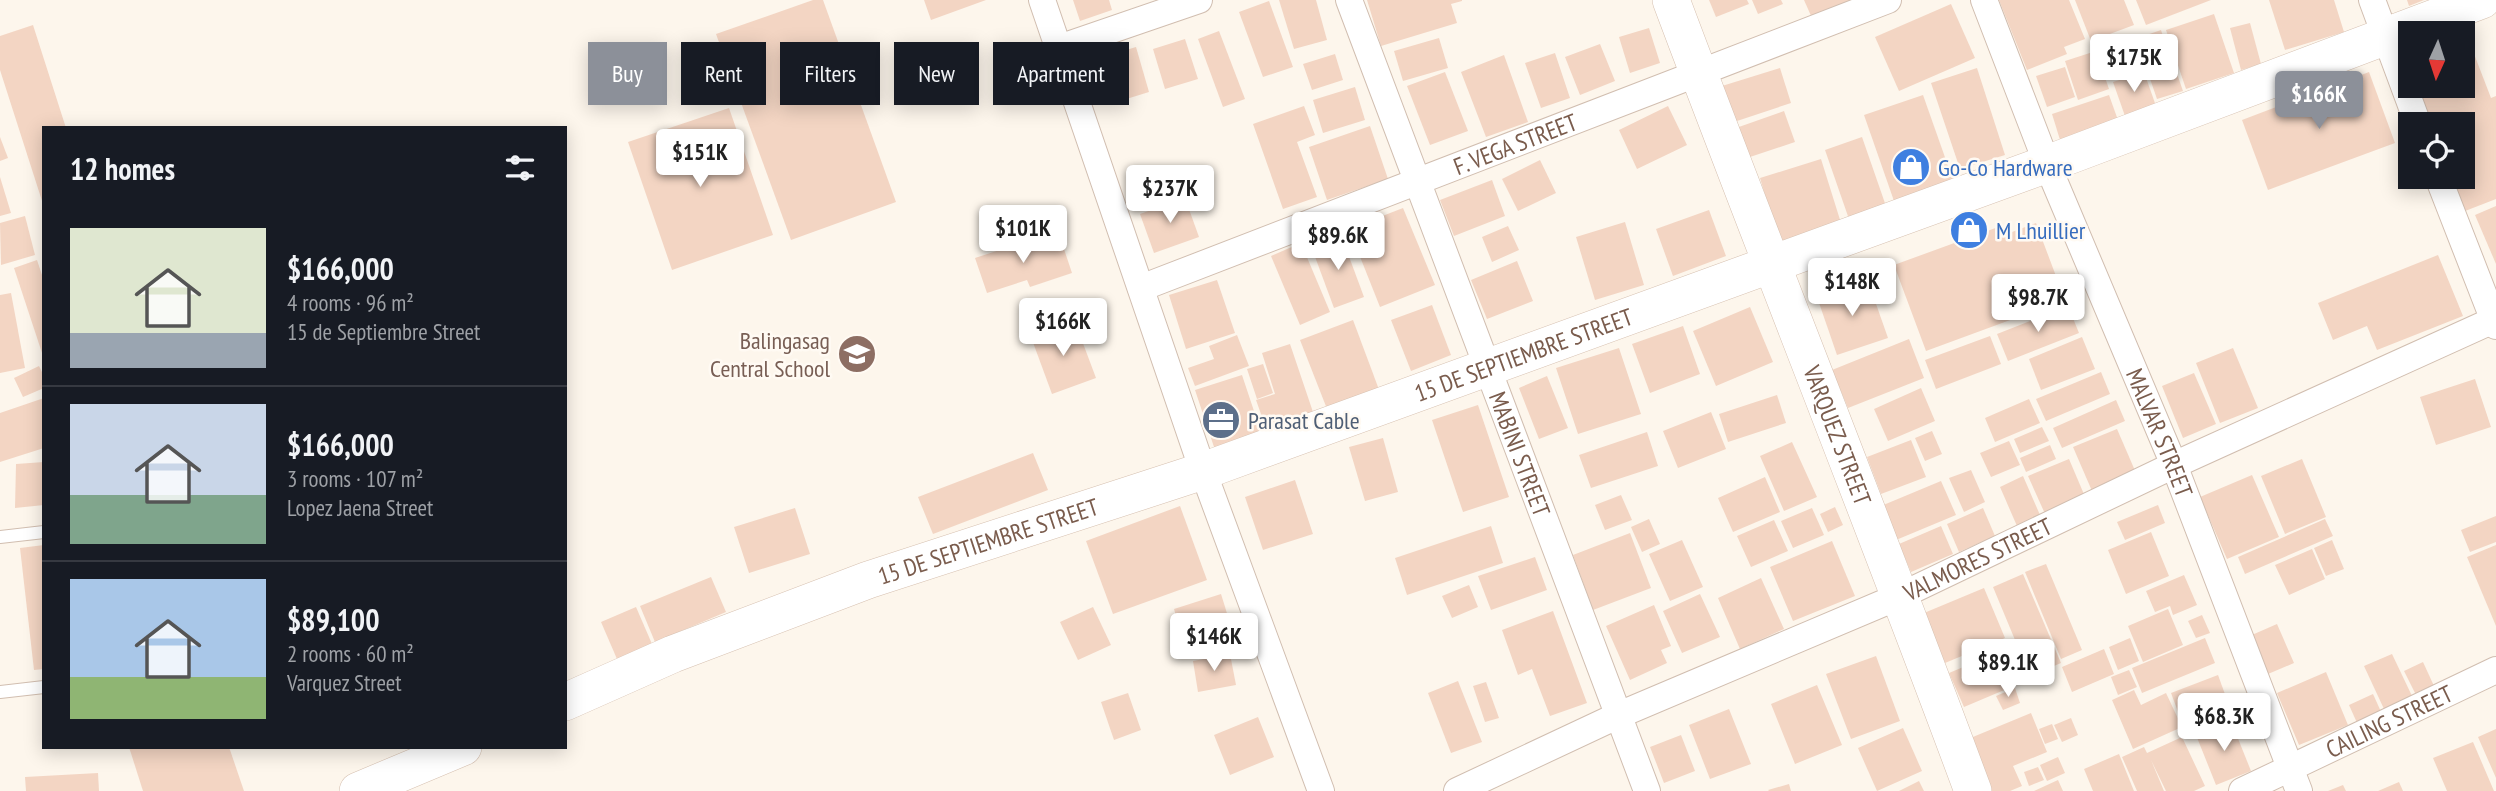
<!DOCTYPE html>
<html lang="en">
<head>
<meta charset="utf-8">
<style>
	:root { --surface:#171b24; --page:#242831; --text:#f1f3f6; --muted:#9ea1a6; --line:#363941; --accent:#8c9099 }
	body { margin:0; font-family:"PT Sans Narrow",sans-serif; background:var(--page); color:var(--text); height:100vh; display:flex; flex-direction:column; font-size:26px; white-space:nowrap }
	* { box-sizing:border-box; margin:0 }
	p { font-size:23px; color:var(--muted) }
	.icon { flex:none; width:38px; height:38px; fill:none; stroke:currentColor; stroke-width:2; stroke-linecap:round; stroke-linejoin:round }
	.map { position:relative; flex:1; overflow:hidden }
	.panel { position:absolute; left:42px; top:126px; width:525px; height:623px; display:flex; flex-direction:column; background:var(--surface); border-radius:0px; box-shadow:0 4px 18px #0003 }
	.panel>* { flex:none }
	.guide { position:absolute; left:588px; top:42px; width:665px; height:63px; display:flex; gap:14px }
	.needle { width:46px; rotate:183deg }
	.controls { position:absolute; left:2398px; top:21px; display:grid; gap:14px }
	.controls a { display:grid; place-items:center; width:77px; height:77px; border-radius:0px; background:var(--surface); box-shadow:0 4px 18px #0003; font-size:35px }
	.price { position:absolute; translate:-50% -60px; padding:0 16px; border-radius:7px; background:#fff; color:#222; font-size:23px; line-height:46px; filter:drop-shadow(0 2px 4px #0008) }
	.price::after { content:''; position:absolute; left:50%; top:42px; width:21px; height:16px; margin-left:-10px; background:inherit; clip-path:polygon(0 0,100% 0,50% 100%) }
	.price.on { background:var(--accent); color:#fff }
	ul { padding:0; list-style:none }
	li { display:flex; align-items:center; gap:21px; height:175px; padding:0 28px }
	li+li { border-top:2px solid var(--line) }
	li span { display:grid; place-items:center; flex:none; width:196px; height:140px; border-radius:0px; color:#555 }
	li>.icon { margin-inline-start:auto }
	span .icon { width:84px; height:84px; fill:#fffc; stroke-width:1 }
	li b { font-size:30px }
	h2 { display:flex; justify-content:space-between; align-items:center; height:84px; padding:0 28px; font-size:30px }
	.tag { padding:0 24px; border-radius:0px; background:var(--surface); box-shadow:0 4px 18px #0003; font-size:24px; line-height:63px }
	.tag.on { background:var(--accent); color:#fff }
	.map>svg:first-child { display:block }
	.building { fill:#f3d5c3 }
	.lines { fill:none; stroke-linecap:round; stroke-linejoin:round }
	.lane-casing { stroke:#d1beb0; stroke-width:14 }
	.street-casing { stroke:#d1beb0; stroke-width:28 }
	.secondary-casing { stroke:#d6c0b0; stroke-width:38 }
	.lane { stroke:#fff; stroke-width:12 }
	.street { stroke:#fff; stroke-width:26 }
	.secondary { stroke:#fff; stroke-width:37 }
	.labels { text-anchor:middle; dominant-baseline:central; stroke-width:5; stroke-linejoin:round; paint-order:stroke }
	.street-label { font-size:24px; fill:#7a5c4d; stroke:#fffaf3 }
	.shop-label { font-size:24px; fill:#366cbe; stroke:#fffaf3; text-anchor:start }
	.education-label { font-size:24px; fill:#785e54; stroke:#fffaf3; text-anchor:end }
	.service-label { font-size:24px; fill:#4e5e75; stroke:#fffaf3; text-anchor:start }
</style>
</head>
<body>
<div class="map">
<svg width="2496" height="791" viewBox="0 0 2496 791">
	<rect width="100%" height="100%" fill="#fdf6ec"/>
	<g class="building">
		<polygon points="813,0 823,0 896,202 791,240 716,34"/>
		<polygon points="924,0 986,0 931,20"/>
		<polygon points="1073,0 1109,0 1112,10 1080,21"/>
		<polygon points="1279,0 1316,0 1327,40 1294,49"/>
		<polygon points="1367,0 1462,0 1462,1 1451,4 1457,23 1381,46"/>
		<polygon points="1709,0 1747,0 1749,4 1716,17"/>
		<polygon points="1752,0 1781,0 1783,4 1758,14"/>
		<polygon points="1804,0 1855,0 1812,18"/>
		<polygon points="1999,0 2069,0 2085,39 2064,47 2067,54 2027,70"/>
		<polygon points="2075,0 2124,0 2134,25 2091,41"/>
		<polygon points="2136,0 2211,0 2146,25"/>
		<polygon points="2269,0 2334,0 2344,32 2285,50"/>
		<polygon points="2407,0 2424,0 2409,6"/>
		<polygon points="1269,1 1293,67 1263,77 1239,12"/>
		<polygon points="1951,4 1975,58 1899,91 1875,37"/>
		<polygon points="2214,14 2234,73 2186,89 2166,30"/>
		<polygon points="2250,23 2261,64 2241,70 2230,28"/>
		<polygon points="33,25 66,128 44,128 43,204 0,70 0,36"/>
		<polygon points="1649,28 1660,63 1630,73 1619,37"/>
		<polygon points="2161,30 2170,58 2141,68 2132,40"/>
		<polygon points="1219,31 1245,99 1223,107 1198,39"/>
		<polygon points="1439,38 1448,68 1403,81 1394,51"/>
		<polygon points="2129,38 2140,70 2109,80 2098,48"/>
		<polygon points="1185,39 1198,79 1165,89 1153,49"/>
		<polygon points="1600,44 1615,81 1580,95 1565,57"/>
		<polygon points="2471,46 2491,98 2496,96 2496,199 2460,213 2447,177 2462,177 2462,124 2428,124 2415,86 2462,86 2462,49"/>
		<polygon points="1136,47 1149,92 1107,105 1093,60"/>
		<polygon points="2096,51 2109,89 2078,100 2065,61"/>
		<polygon points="1555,53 1570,98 1541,108 1525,63"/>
		<polygon points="1335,54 1343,80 1312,90 1303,64"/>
		<polygon points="1504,55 1528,122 1486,137 1461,72"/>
		<polygon points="2174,65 2183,91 2157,99 2148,73"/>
		<polygon points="2065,67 2075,97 2047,107 2036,76"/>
		<polygon points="1780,68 1791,103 1734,122 1722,86"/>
		<polygon points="1977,68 2005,155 1960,169 1931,83"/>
		<polygon points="1445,72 1468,131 1430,145 1407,86"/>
		<polygon points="2144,72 2156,106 2125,116 2113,82"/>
		<polygon points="2369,72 2395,143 2268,190 2242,120"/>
		<polygon points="1355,87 1365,120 1323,133 1313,100"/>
		<polygon points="1923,95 1953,180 1894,201 1864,115"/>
		<polygon points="2109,95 2119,123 2061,143 2052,114"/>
		<polygon points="1304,106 1315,135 1297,142 1317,197 1283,209 1253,124"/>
		<polygon points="1668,106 1687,145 1637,169 1619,130"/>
		<polygon points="729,108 773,235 672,270 628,142"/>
		<polygon points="1784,111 1795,142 1747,158 1736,128"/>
		<polygon points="1370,126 1388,179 1327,200 1309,147"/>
		<polygon points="0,137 8,158 0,161"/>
		<polygon points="1862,137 1887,209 1850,222 1825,150"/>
		<polygon points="1821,159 1841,223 1779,242 1760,178"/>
		<polygon points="1540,160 1556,193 1518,211 1502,179"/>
		<polygon points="0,177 11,213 0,216"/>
		<polygon points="1492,180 1505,216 1454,236 1440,200"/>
		<polygon points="1185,198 1199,237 1154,253 1140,214"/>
		<polygon points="2496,206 2496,264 2475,215"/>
		<polygon points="1403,208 1435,285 1380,307 1349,229"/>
		<polygon points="1709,210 1726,256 1673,276 1656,229"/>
		<polygon points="25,216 35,255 1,265 0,223"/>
		<polygon points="1625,222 1644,285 1595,300 1576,237"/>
		<polygon points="2036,223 2065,300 1926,351 1894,265 2001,226 2004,235"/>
		<polygon points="1508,226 1519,250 1492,262 1482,237"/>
		<polygon points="1341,235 1364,297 1334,308 1311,246"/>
		<polygon points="1030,240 1034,249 1061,240 1072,273 1030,287 1027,280 987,293 975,258"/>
		<polygon points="1301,243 1330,312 1300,325 1271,256"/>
		<polygon points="2438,255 2463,316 2377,350 2367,326 2333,340 2318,303"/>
		<polygon points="37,260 44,281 43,356 14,268"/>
		<polygon points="1517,261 1533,301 1487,319 1471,280"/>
		<polygon points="1217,280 1235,333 1186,349 1169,295"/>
		<polygon points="1868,281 1888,338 1837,355 1817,297"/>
		<polygon points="11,293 25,368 0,373 0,295"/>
		<polygon points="1432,305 1451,355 1411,371 1391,320"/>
		<polygon points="2068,306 2079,333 2008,361 1997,334"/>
		<polygon points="1750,307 1773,362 1716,386 1693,331"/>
		<polygon points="1353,320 1381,395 1329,414 1300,340"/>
		<polygon points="1075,322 1096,378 1052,394 1031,337"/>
		<polygon points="1683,326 1700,374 1650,393 1632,344"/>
		<polygon points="1237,335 1249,366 1195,386 1188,368 1214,359 1209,346"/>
		<polygon points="1990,336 2001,364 1936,389 1925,360"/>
		<polygon points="2082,337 2095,369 2041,390 2029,359"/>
		<polygon points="1909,339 1924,378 1848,408 1832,370"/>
		<polygon points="1290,344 1314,415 1267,431 1256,400 1275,394 1262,353"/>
		<polygon points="1619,348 1641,414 1578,434 1556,368"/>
		<polygon points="2233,348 2258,408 2220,423 2196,363"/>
		<polygon points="1263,364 1273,393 1257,399 1247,369"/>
		<polygon points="39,366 44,376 44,388 23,397 14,378"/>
		<polygon points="2101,372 2110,394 2046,421 2036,399"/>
		<polygon points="2194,373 2216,424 2183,438 2162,386"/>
		<polygon points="1242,375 1264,441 1217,456 1195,390"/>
		<polygon points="1547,376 1568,428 1539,439 1519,388"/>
		<polygon points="2475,379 2491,427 2436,445 2420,397"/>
		<polygon points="1921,388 1935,421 1888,441 1874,409"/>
		<polygon points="1777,395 1786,423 1728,442 1719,414"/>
		<polygon points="44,398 44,448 0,462 0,413"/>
		<polygon points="2029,399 2040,423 1995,442 1985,418"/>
		<polygon points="2116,400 2125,421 2062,448 2053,428"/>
		<polygon points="1478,405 1509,497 1463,512 1432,420"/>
		<polygon points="1711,412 1726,449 1678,468 1663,431"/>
		<polygon points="2042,427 2049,441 2020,453 2014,439"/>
		<polygon points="2117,429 2136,473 2092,491 2073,447"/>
		<polygon points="1932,431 1942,454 1925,461 1915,438"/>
		<polygon points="1647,432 1658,466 1591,488 1579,455"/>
		<polygon points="1383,438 1398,492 1365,501 1349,447"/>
		<polygon points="1911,440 1926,477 1881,494 1867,457"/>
		<polygon points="2009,441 2020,465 1991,477 1980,453"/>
		<polygon points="1792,442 1817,497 1784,511 1760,456"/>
		<polygon points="2050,445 2056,459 2026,472 2020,458"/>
		<polygon points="1033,453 1048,490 933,534 918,497"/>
		<polygon points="2069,459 2086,499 2046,516 2028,476"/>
		<polygon points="2302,459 2326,517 2285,534 2261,476"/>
		<polygon points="44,462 44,505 15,508 16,464"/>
		<polygon points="1971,470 1985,502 1964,512 1949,478"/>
		<polygon points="2252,475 2279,537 2227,559 2200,497"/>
		<polygon points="2023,476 2040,515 2017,526 2000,487"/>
		<polygon points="1765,477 1780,512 1733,532 1718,498"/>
		<polygon points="1295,480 1313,534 1263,550 1245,497"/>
		<polygon points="1941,481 1956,515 1896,540 1881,506"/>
		<polygon points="1621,495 1632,520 1605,530 1595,505"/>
		<polygon points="2158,505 2165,523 2125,540 2117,522"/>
		<polygon points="1180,506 1207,580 1113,614 1086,541"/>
		<polygon points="1835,507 1843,525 1828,532 1820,514"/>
		<polygon points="795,508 810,554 749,573 734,527"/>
		<polygon points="1812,508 1824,535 1793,548 1781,521"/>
		<polygon points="1983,508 1995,536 1959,552 1947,524"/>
		<polygon points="2496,516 2496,542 2470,552 2461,530"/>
		<polygon points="1649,519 1660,544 1642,552 1631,527"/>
		<polygon points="2325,519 2333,536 2245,574 2238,557"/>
		<polygon points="1774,520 1788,551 1751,567 1737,536"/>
		<polygon points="1491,526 1503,563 1407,595 1395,558"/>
		<polygon points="1941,526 1953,554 1911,572 1899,544"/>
		<polygon points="2151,532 2169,576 2126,594 2108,550"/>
		<polygon points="1630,533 1651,588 1593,610 1573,555"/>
		<polygon points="1682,540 1703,587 1670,601 1649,554"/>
		<polygon points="2332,540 2344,569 2326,576 2314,548"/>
		<polygon points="1832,541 1855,596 1793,621 1770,567"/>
		<polygon points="44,545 44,669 34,670 20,548"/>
		<polygon points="2496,545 2496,626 2467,557"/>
		<polygon points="2312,549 2325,579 2289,595 2275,565"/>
		<polygon points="1535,557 1547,590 1491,610 1478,576"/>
		<polygon points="2046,564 2082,650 2061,659 2025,572"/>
		<polygon points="2023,574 2061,663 2030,676 1993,587"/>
		<polygon points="2184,575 2197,605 2173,615 2170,606 2155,612 2146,591"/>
		<polygon points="711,577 726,612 655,642 640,606"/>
		<polygon points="1761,578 1784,629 1740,649 1718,598"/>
		<polygon points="1469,585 1478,607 1452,618 1442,596"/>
		<polygon points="1984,588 2005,638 1945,663 1924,613"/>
		<polygon points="1221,594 1230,623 1182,637 1174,609"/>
		<polygon points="1700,594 1720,637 1682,653 1663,611"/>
		<polygon points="1654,605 1671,646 1661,650 1667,663 1630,680 1606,626"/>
		<polygon points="636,607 652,644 617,659 601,622"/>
		<polygon points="1093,607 1111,645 1078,660 1060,622"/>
		<polygon points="2168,609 2183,645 2143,662 2128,626"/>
		<polygon points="1553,611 1587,703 1550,716 1532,669 1518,675 1502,630"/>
		<polygon points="2202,615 2210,633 2196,638 2188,621"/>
		<polygon points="2277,624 2294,663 2261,677 2245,638"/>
		<polygon points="2130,638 2139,661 2118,670 2109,647"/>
		<polygon points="2205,638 2215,663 2142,693 2132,668"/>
		<polygon points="2013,646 2028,680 1964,707 1949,673"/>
		<polygon points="2104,649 2114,674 2072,692 2062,667"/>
		<polygon points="1230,654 1236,685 1198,692 1193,661"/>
		<polygon points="2392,654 2412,696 2384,709 2364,666"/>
		<polygon points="1876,656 1900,721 1851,739 1826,674"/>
		<polygon points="2423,662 2434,686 2416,695 2404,671"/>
		<polygon points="2129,670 2137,687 2118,695 2111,677"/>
		<polygon points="2326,672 2348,725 2299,745 2277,693"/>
		<polygon points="2218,675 2230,708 2183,725 2171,693"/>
		<polygon points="1458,681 1482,742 1451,753 1428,693"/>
		<polygon points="1486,682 1499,718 1485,722 1473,686"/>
		<polygon points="1817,685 1842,745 1795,764 1771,704"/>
		<polygon points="2015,688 2020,703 2003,710 1996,696"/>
		<polygon points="2134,690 2141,705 2166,693 2182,727 2133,749 2112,700"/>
		<polygon points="1128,693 1141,730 1114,740 1101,702"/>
		<polygon points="2373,694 2382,714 2358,725 2349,705"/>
		<polygon points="1729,709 1751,764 1710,779 1689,725"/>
		<polygon points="2031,713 2047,752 2013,766 2022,786 2010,791 1989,791 1968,739"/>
		<polygon points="1258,717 1274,757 1230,775 1214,735"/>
		<polygon points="2071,718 2078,735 2062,742 2054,725"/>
		<polygon points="2231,721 2251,771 2216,785 2196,735"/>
		<polygon points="2052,724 2058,739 2045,744 2039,729"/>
		<polygon points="1903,728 1922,771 1877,791 1858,748"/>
		<polygon points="2496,729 2496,778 2478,737"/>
		<polygon points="1681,735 1695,771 1664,783 1650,747"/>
		<polygon points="2182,737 2205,786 2194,791 2166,791 2151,760 2164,791 2137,791 2122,757 2144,747 2147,753"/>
		<polygon points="2473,742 2494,791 2447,791 2433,758"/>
		<polygon points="129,747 229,747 244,791 143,791"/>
		<polygon points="2119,754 2134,791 2093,791 2084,769"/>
		<polygon points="2058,757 2065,773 2047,781 2040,765"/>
		<polygon points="2038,767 2044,780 2029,786 2024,772"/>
		<polygon points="98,773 99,791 26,791 25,777"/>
		<polygon points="2058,780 2063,791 2034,791"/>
		<polygon points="1919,781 1924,791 1899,791"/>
		<polygon points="2399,782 2403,791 2378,791"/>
		<polygon points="1789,784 1791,791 1769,791 1768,790"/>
		<polygon points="2343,785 2346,791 2328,791"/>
	</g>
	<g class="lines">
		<defs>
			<g id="lane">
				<polyline points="0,537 44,532"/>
				<polyline points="0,692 44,687"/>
			</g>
			<g id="street">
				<polyline points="1042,0 1203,471 1321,791"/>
				<path id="s1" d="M1349 0 1647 791"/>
				<path id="s2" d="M1984 0 2047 164 2174 465 2299 791"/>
				<polyline points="2372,0 2418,124"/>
				<polyline points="1059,48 1199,0"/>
				<polyline points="2438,177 2496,326"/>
				<path id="s3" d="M1141 288 1888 0"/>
				<path id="s4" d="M1457 791 1619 715 1900 596 2174 465 2496 319"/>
				<path id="s5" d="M2242 791 2496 670"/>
			</g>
			<g id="secondary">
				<path id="s6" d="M1671 0C1770 264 1875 526 1973 791"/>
				<path id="s7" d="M565 702 673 654 868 580 1203 471 2047 164 2482 0"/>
				<polyline points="358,791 463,747"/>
			</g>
		</defs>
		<use href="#lane" class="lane-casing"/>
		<use href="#street" class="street-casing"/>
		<use href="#secondary" class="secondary-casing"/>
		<use href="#lane" class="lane"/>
		<use href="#street" class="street"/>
		<use href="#secondary" class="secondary"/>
	</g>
	<defs>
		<symbol id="shop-disc" viewBox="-11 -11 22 22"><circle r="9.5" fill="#3f7fe0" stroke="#fffaf3"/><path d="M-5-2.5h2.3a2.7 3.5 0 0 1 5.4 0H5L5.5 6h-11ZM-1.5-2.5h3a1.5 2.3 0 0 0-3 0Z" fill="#fff"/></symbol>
		<symbol id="school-disc" viewBox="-11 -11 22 22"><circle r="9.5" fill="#8d6e63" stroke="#fffaf3"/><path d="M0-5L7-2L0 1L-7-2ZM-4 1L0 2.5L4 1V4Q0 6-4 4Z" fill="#fff"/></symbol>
		<symbol id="office-disc" viewBox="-11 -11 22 22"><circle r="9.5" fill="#5c6f8a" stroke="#fffaf3"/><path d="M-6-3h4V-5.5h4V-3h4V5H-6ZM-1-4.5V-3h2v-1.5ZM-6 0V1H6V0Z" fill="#fff"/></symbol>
	</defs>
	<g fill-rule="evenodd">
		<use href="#shop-disc" x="1889" y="145" width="44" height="44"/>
		<use href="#shop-disc" x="1947" y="208" width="44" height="44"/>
		<use href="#school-disc" x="835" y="332" width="44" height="44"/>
		<use href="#office-disc" x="1199" y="398" width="44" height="44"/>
	</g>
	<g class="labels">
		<g class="street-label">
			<text stroke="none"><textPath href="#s3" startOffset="401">F. VEGA STREET</textPath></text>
			<text stroke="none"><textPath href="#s7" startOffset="1020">15 DE SEPTIEMBRE STREET</textPath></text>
			<text stroke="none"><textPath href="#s2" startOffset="467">MALVAR STREET</textPath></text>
			<text stroke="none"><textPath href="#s6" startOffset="466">VARQUEZ STREET</textPath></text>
			<text stroke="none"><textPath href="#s1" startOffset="485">MABINI STREET</textPath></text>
			<text stroke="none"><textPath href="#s7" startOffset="453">15 DE SEPTIEMBRE STREET</textPath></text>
			<text stroke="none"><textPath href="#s4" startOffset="570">VALMORES STREET</textPath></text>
			<text stroke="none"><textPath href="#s5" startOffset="163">CAILING STREET</textPath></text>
		</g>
		<g class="shop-label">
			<text x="1938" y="167">Go-Co Hardware</text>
			<text x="1996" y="230">M Lhuillier</text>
		</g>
		<g class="education-label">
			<text x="830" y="340">Balingasag<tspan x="830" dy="28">Central School</tspan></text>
		</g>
		<g class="service-label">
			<text x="1248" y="420">Parasat Cable</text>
		</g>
	</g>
</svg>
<div class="controls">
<a><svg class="needle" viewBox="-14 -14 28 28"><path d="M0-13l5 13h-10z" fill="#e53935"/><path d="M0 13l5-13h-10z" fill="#9ea1a6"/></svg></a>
<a><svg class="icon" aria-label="locate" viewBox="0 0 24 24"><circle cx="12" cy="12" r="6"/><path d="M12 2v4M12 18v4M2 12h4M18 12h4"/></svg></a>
</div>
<b class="price" style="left:2134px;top:94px">$175K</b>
<b class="price on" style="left:2319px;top:131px">$166K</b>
<b class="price" style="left:700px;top:189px">$151K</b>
<b class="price" style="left:1170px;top:225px">$237K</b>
<b class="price" style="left:1023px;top:265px">$101K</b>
<b class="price" style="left:1338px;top:272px">$89.6K</b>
<b class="price" style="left:1852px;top:318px">$148K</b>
<b class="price" style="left:2038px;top:334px">$98.7K</b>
<b class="price" style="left:1063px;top:358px">$166K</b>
<b class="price" style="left:1214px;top:673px">$146K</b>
<b class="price" style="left:2008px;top:699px">$89.1K</b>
<b class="price" style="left:2224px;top:753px">$68.3K</b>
<div class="guide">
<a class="tag on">Buy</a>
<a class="tag">Rent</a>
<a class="tag">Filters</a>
<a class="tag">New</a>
<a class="tag">Apartment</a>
</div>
<section class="panel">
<h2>12 homes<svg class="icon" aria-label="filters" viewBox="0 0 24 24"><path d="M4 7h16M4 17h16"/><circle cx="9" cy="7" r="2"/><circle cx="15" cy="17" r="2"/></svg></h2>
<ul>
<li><span style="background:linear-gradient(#dfe7d0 75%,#9aa5b1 0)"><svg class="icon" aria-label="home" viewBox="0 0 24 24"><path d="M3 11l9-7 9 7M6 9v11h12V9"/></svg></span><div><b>$166,000</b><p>4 rooms · 96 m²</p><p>15 de Septiembre Street</p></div></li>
<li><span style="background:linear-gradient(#c9d6e8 65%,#7fa58c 0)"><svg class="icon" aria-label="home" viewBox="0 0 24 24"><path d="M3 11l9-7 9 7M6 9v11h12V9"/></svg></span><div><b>$166,000</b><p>3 rooms · 107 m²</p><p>Lopez Jaena Street</p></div></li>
<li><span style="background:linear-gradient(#a9c7e8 70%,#8fb573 0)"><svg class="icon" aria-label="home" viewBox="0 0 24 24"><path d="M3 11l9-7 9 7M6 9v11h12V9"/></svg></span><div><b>$89,100</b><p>2 rooms · 60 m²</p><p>Varquez Street</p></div></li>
</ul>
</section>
</div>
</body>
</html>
